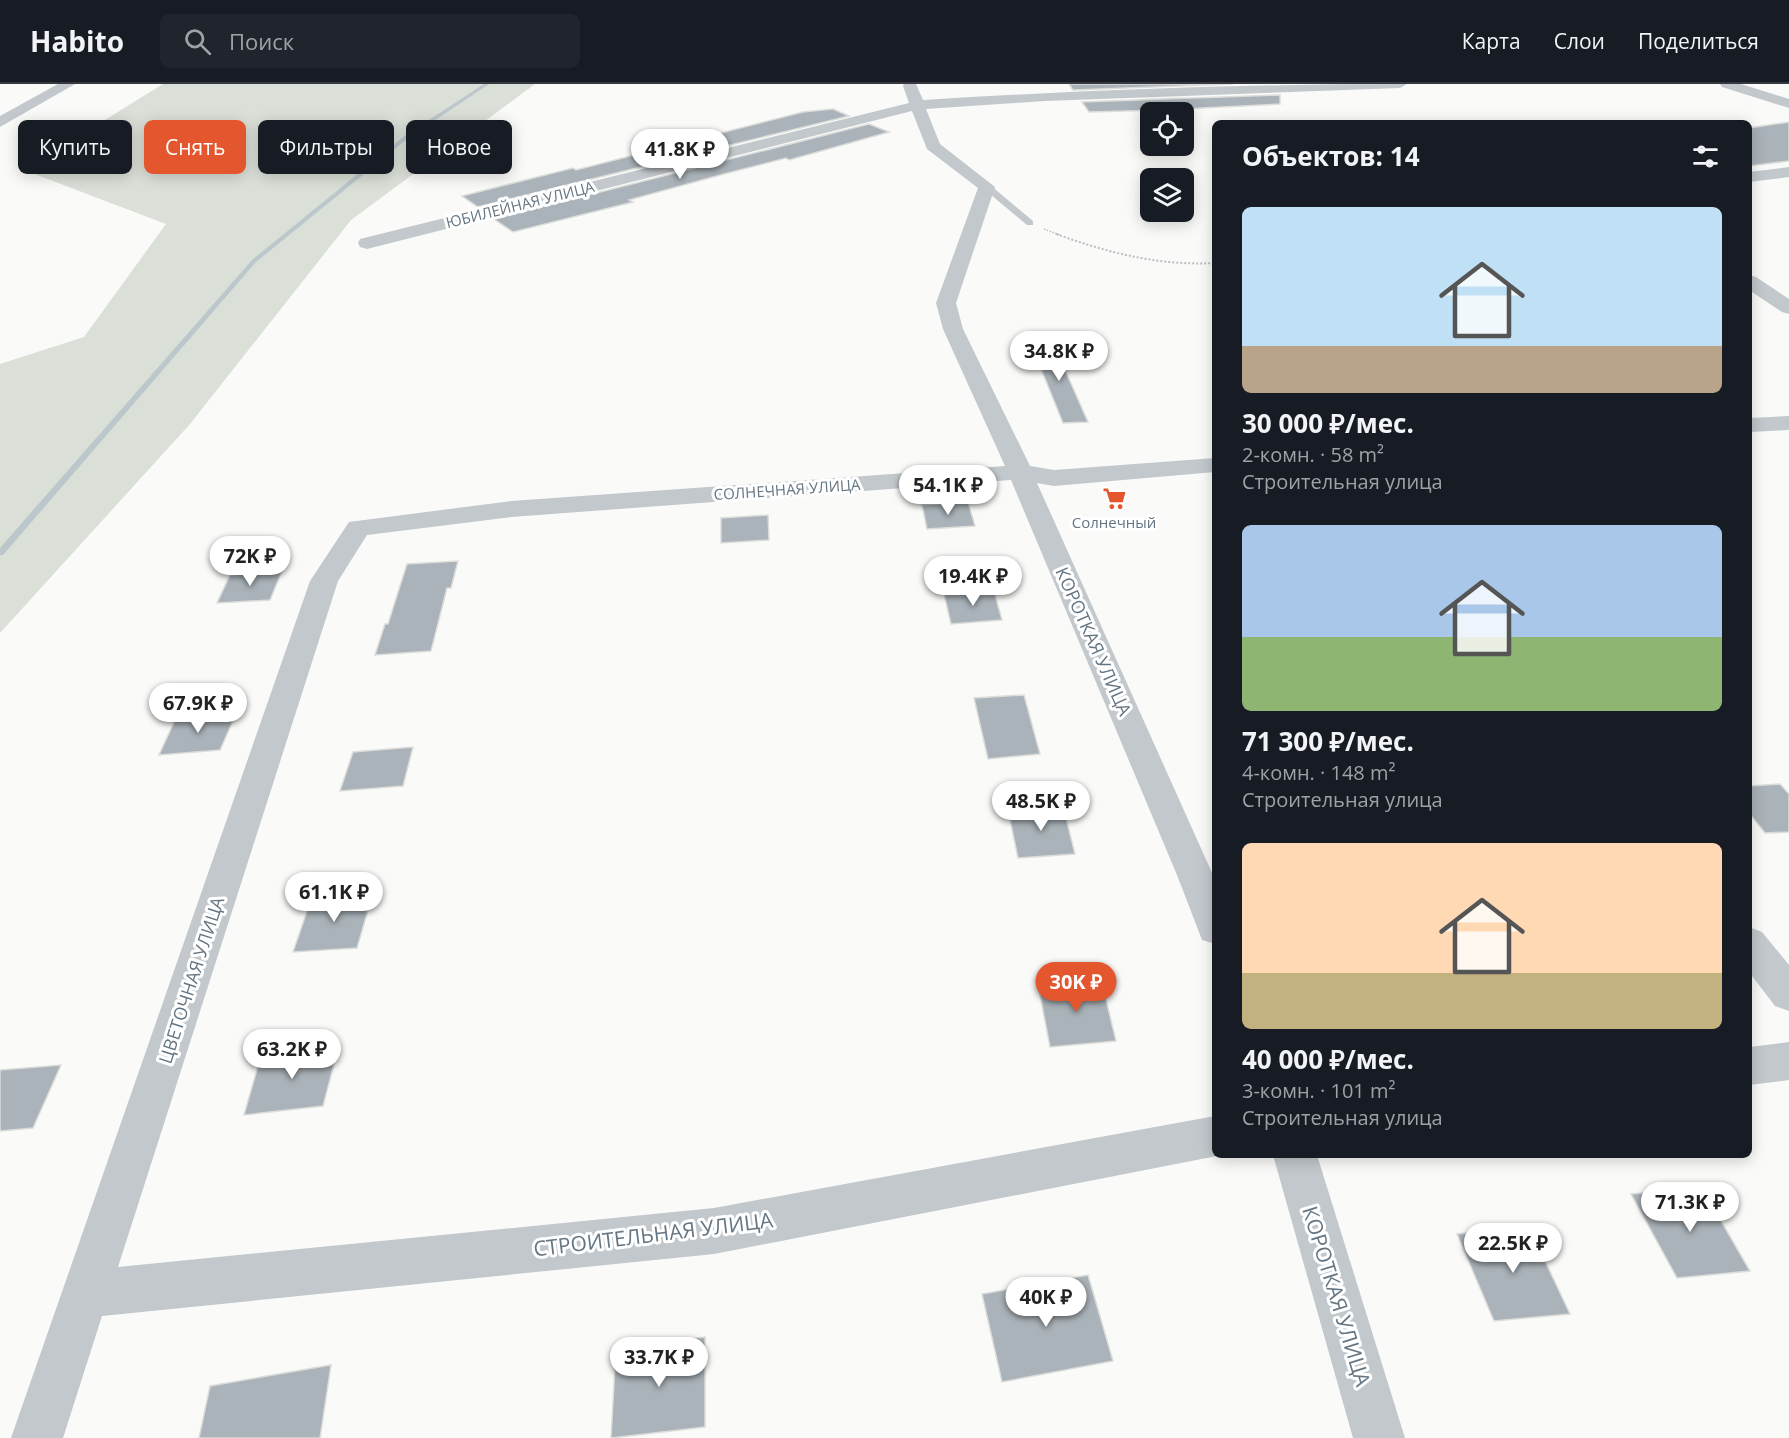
<!DOCTYPE html>
<html lang="ru">
<head>
<meta charset="utf-8">
<style>
	:root { --surface:#171b24; --page:#20242c; --text:#f1f3f6; --muted:#9ea1a6; --line:#363941; --accent:#e4572e }
	body { margin:0; font-family:"Open Sans",sans-serif; background:var(--page); color:var(--text); height:100vh; display:flex; flex-direction:column; font-size:22px; white-space:nowrap }
	* { box-sizing:border-box; margin:0 }
	p { font-size:20px; color:var(--muted) }
	.icon { flex:none; width:33px; height:33px; fill:none; stroke:currentColor; stroke-width:2; stroke-linecap:round; stroke-linejoin:round }
	.map { position:relative; flex:1; overflow:hidden }
	.drawer { position:absolute; left:1212px; top:36px; width:540px; height:1038px; display:flex; flex-direction:column; background:var(--surface); border-radius:9px; box-shadow:0 3px 15px #0003 }
	.drawer>* { flex:none }
	.guide { position:absolute; left:18px; top:36px; width:570px; height:54px; display:flex; gap:12px }
	.buttons { position:absolute; left:1140px; top:18px; display:grid; gap:12px }
	.buttons a { display:grid; place-items:center; width:54px; height:54px; border-radius:9px; background:var(--surface); box-shadow:0 3px 15px #0003; font-size:30px }
	.price { position:absolute; translate:-50% -51px; padding:0 14px; border-radius:21px; background:#fff; color:#222; font-size:20px; line-height:39px; filter:drop-shadow(0 2px 3px #0008) }
	.price::after { content:''; position:absolute; left:50%; top:36px; width:18px; height:14px; margin-left:-9px; background:inherit; clip-path:polygon(0 0,100% 0,50% 100%) }
	.price.on { background:var(--accent); color:#fff }
	ul { padding:0; list-style:none }
	li { display:grid; align-content:center; gap:12px; height:318px; padding:0 30px }
	li span { display:grid; place-items:center; height:186px; border-radius:9px; color:#555 }
	li>.icon { margin-inline-start:auto }
	span .icon { width:108px; height:108px; fill:#fffc; stroke-width:1 }
	li b { font-size:26px }
	h2 { display:flex; justify-content:space-between; align-items:center; height:72px; padding:0 30px; font-size:26px }
	.pill { padding:0 21px; border-radius:9px; background:var(--surface); box-shadow:0 3px 15px #0003; font-size:21px; line-height:54px }
	.pill.on { background:var(--accent); color:#fff }
	header { display:flex; align-items:center; gap:36px; box-sizing:border-box; height:84px; padding:0 30px; background:var(--surface); border-bottom:2px solid var(--line) }
	header strong { font-size:28px }
	nav { display:flex; gap:33px; margin-inline-start:auto; font-size:21px }
	.search { width:420px; height:54px; background:var(--page); display:flex; align-items:center; gap:15px; box-sizing:border-box; padding:0 21px; border-radius:9px; color:var(--muted); font-size:22px }
	.map>svg:first-child { display:block }
	.green { fill:#dadfd7 }
	.lines { fill:none; stroke-linecap:round; stroke-linejoin:round }
	.stream { fill:#bbc7cb; fill-rule:evenodd }
	.building { fill:#aab3b9; stroke:#dcdcda; stroke-width:1.5 }
	.path-far1 { stroke:#bbbfc2; stroke-width:1.5; stroke-dasharray:1.5 1.5; stroke-linecap:butt }
	.path { stroke:#bbbfc2; stroke-width:2; stroke-dasharray:2 2; stroke-linecap:butt }
	.service { fill:#c3c8cc; fill-rule:evenodd }
	.minor { fill:#c3c8cc; fill-rule:evenodd }
	.labels { text-anchor:middle; dominant-baseline:central; stroke-width:6; stroke-linejoin:round; paint-order:stroke }
	.far-street-label { font-size:15px; fill:#657683; stroke:#fff }
	.far-poi-label { font-size:15px; fill:#657683; stroke:#fff }
	.street-label { font-size:18px; fill:#657683; stroke:#fff }
	.near-street-label { font-size:21px; fill:#657683; stroke:#fff }
</style>
</head>
<body>
<header>
<strong>Habito</strong>
<div class="search"><svg class="icon" aria-label="search" viewBox="0 0 24 24"><circle cx="10" cy="10" r="6"/><path d="M15 15l6 6"/></svg>Поиск</div>
<nav><a>Карта</a><a>Слои</a><a>Поделиться</a></nav>
</header>
<div class="map">
<svg width="1789" height="1354" viewBox="0 0 1789 1354">
	<rect width="100%" height="100%" fill="#fafaf8"/>
	<polygon class="green" points="163,0 535,0 351,136 190,340 0,549 0,280 84,253 166,140 24,86"/>
	<g class="lines">
		<polygon class="stream" points="484,0 489,0 407,55 256,178 3,471 0,471 0,464 252,176 403,53"/>
	</g>
	<g class="building">
		<polygon points="1069,0 1233,0 1073,6"/>
		<polygon points="1280,11 1280,20 1161,26 1089,28 1082,18"/>
		<polygon points="833,25 849,32 478,123 462,112 573,84 576,86 803,28"/>
		<polygon points="1789,38 1789,77 1749,82 1749,44"/>
		<polygon points="869,40 889,48 789,76 786,74 724,90 629,116 633,118 513,148 494,135"/>
		<polygon points="1050,252 1088,338 1063,339 1031,260"/>
		<polygon points="968,418 975,442 927,445 922,421"/>
		<polygon points="768,431 769,456 721,459 721,434"/>
		<polygon points="458,477 451,504 447,504 431,567 375,571 385,540 388,540 407,480"/>
		<polygon points="282,487 270,516 217,519 230,491"/>
		<polygon points="994,507 1002,536 951,540 944,510"/>
		<polygon points="1024,611 1040,670 988,675 974,614"/>
		<polygon points="236,630 220,666 159,671 176,634"/>
		<polygon points="413,663 403,702 340,707 353,668"/>
		<polygon points="1780,700 1789,710 1789,748 1765,749 1749,729 1749,702"/>
		<polygon points="1063,722 1075,770 1018,774 1008,726"/>
		<polygon points="373,809 357,864 293,868 312,813"/>
		<polygon points="1101,895 1116,957 1050,963 1038,900"/>
		<polygon points="339,961 323,1022 244,1031 262,968"/>
		<polygon points="61,981 33,1044 0,1047 0,986"/>
		<polygon points="1702,1104 1750,1187 1677,1194 1631,1110"/>
		<polygon points="1529,1143 1570,1230 1494,1237 1457,1150"/>
		<polygon points="1088,1191 1113,1277 1002,1298 982,1210"/>
		<polygon points="705,1253 705,1343 611,1354 616,1263"/>
		<polygon points="331,1281 320,1354 199,1354 210,1302"/>
	</g>
	<g class="lines">
		<polyline class="path-far1" points="1044,145 1060,151"/>
		<path class="path" d="M1056 150C1109 169 1159 182 1215 179"/>
		<polygon class="service" points="984,101 990,101 1033,137 1033,141 1027,141 984,105"/>
		<g class="minor">
			<polygon points="58,0 75,0 0,43 0,32"/>
			<path d="M904 0H916L923 16C1084 6 1245 0 1407 0L1400 4 1045 17 926 25 940 60 995 103 956 219 963 245 1030 382 1054 386 1215 374V388L1054 402 1037 399 1213 791 1215 860 1202 856 1177 791 1011 396 511 433 367 451 338 497 118 1183 714 1124 1215 1032V1071H1222L714 1170 102 1232 63 1354H11L310 497 349 438 511 417 1005 382 943 245 936 219 978 104 927 65 912 27 367 165 360 163 358 159 360 155 909 19 903 2Z"/>
			<polygon points="1720,0 1741,0 1789,15 1789,24 1722,3"/>
			<polygon points="1789,83 1789,93 1749,98 1749,88"/>
			<polygon points="1749,191 1756,193 1789,215 1789,230 1782,228 1749,206"/>
			<polygon points="1789,332 1789,346 1749,348 1749,334"/>
			<polygon points="1749,843 1762,848 1789,881 1789,927 1775,922 1749,888"/>
			<polygon points="1789,958 1789,996 1749,1001 1749,963"/>
			<polygon points="1273,1071 1317,1071 1405,1354 1353,1354"/>
		</g>
	</g>
	<defs>
		<symbol id="supermarket-bare" viewBox="-9 -9 18 18"><path d="M-6-5.5h2.5l.6 2H6L4.5 2H-2.5L-4.4-4H-6ZM-1.5 3.2a1.3 1.3 0 1 0 .1 0ZM3 3.2a1.3 1.3 0 1 0 .1 0Z" fill="#e4572e" stroke="#fff" stroke-width="2.5" paint-order="stroke"/></symbol>
	</defs>
	<g fill-rule="evenodd">
		<use href="#supermarket-bare" x="1098" y="398" width="33" height="33"/>
	</g>
	<g class="labels">
		<g class="far-street-label">
			<text transform="translate(520 120) rotate(-14)">ЮБИЛЕЙНАЯ УЛИЦА</text>
			<text transform="translate(787 405) rotate(-4)">СОЛНЕЧНАЯ УЛИЦА</text>
		</g>
		<g class="far-poi-label">
			<text x="1114" y="438">Солнечный</text>
		</g>
		<g class="street-label">
			<text transform="translate(1094 557) rotate(66)">КОРОТКАЯ УЛИЦА</text>
			<text transform="translate(191 896) rotate(-72)">ЦВЕТОЧНАЯ УЛИЦА</text>
		</g>
		<g class="near-street-label">
			<text transform="translate(653 1150) rotate(-7)">СТРОИТЕЛЬНАЯ УЛИЦА</text>
			<text transform="translate(1337 1212) rotate(73)">КОРОТКАЯ УЛИЦА</text>
		</g>
	</g>
</svg>
<div class="buttons">
<a><svg class="icon" aria-label="locate" viewBox="0 0 24 24"><circle cx="12" cy="12" r="6"/><path d="M12 2v4M12 18v4M2 12h4M18 12h4"/></svg></a>
<a><svg class="icon" aria-label="layers" viewBox="0 0 24 24"><path d="M12 4l9 5-9 5-9-5zM3 14l9 5 9-5"/></svg></a>
</div>
<b class="price" style="left:680px;top:96px">41.8K ₽</b>
<b class="price" style="left:1059px;top:298px">34.8K ₽</b>
<b class="price" style="left:948px;top:432px">54.1K ₽</b>
<b class="price" style="left:250px;top:503px">72K ₽</b>
<b class="price" style="left:973px;top:523px">19.4K ₽</b>
<b class="price" style="left:198px;top:650px">67.9K ₽</b>
<b class="price" style="left:1041px;top:748px">48.5K ₽</b>
<b class="price" style="left:334px;top:839px">61.1K ₽</b>
<b class="price on" style="left:1076px;top:929px">30K ₽</b>
<b class="price" style="left:292px;top:996px">63.2K ₽</b>
<b class="price" style="left:1690px;top:1149px">71.3K ₽</b>
<b class="price" style="left:1513px;top:1190px">22.5K ₽</b>
<b class="price" style="left:1046px;top:1244px">40K ₽</b>
<b class="price" style="left:659px;top:1304px">33.7K ₽</b>
<div class="guide">
<a class="pill">Купить</a>
<a class="pill on">Снять</a>
<a class="pill">Фильтры</a>
<a class="pill">Новое</a>
</div>
<section class="drawer">
<h2>Объектов: 14<svg class="icon" aria-label="filters" viewBox="0 0 24 24"><path d="M4 7h16M4 17h16"/><circle cx="9" cy="7" r="2"/><circle cx="15" cy="17" r="2"/></svg></h2>
<ul>
<li><span style="background:linear-gradient(#bfe0f5 75%,#b9a48a 0)"><svg class="icon" aria-label="home" viewBox="0 0 24 24"><path d="M3 11l9-7 9 7M6 9v11h12V9"/></svg></span><div><b>30 000 ₽/мес.</b><p>2-комн. · 58 m²</p><p>Строительная улица</p></div></li>
<li><span style="background:linear-gradient(#a9c7e8 60%,#8fb573 0)"><svg class="icon" aria-label="home" viewBox="0 0 24 24"><path d="M3 11l9-7 9 7M6 9v11h12V9"/></svg></span><div><b>71 300 ₽/мес.</b><p>4-комн. · 148 m²</p><p>Строительная улица</p></div></li>
<li><span style="background:linear-gradient(#ffd9b3 70%,#c2b280 0)"><svg class="icon" aria-label="home" viewBox="0 0 24 24"><path d="M3 11l9-7 9 7M6 9v11h12V9"/></svg></span><div><b>40 000 ₽/мес.</b><p>3-комн. · 101 m²</p><p>Строительная улица</p></div></li>
</ul>
</section>
</div>
</body>
</html>
